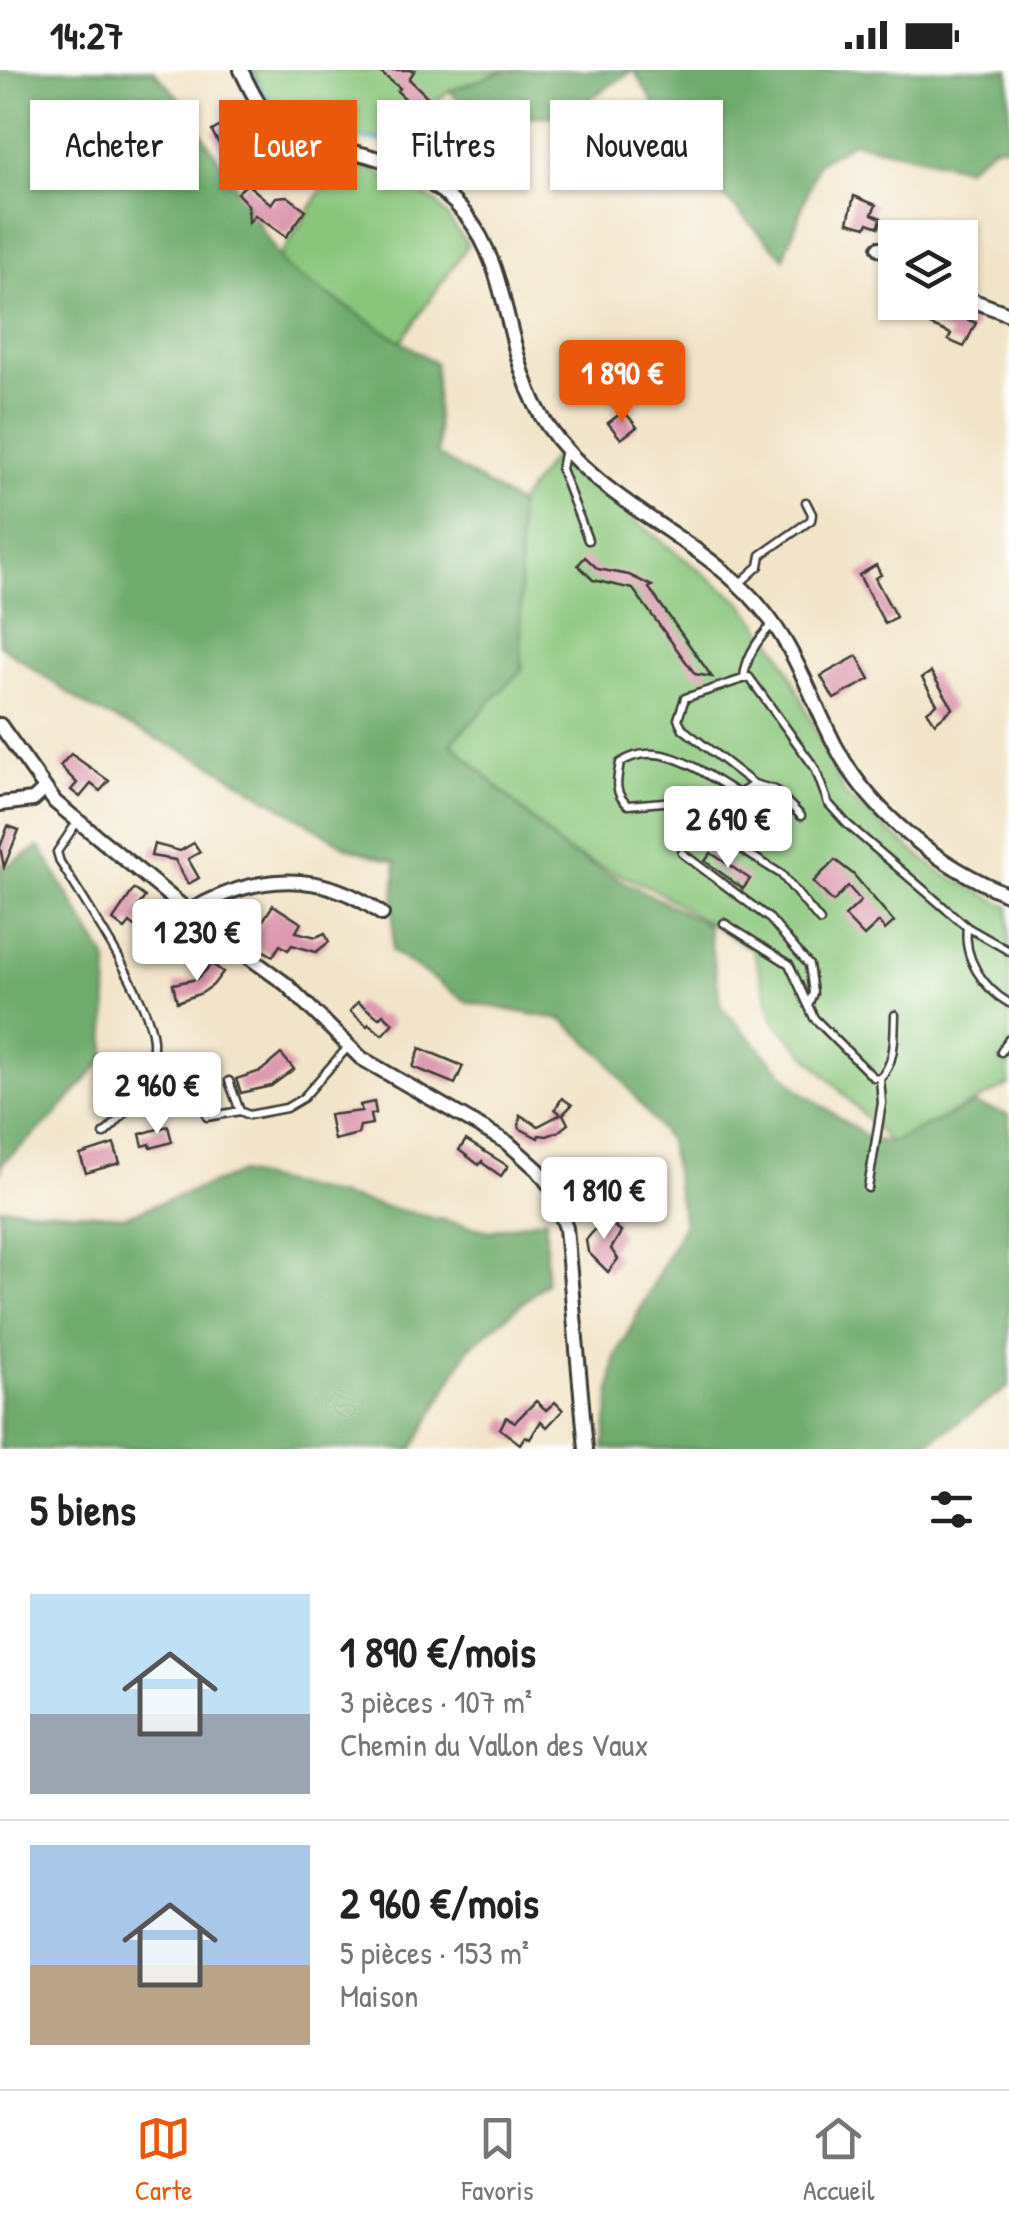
<!DOCTYPE html>
<html lang="fr">
<head>
<meta charset="utf-8">
<style>
	:root { --surface:#fff; --page:#f6f6f6; --text:#222; --muted:#767676; --line:#e0e0e0; --accent:#ea580c }
	body { margin:0; font-family:"Patrick Hand",sans-serif; background:var(--page); color:var(--text); height:100vh; display:flex; flex-direction:column; font-size:38px; white-space:nowrap }
	* { box-sizing:border-box; margin:0 }
	p { font-size:32px; color:var(--muted) }
	.icon { flex:none; width:55px; height:55px; fill:none; stroke:currentColor; stroke-width:2; stroke-linecap:round; stroke-linejoin:round }
	.map { position:relative; height:1379px; overflow:hidden }
	.sheet { display:flex; flex-direction:column; background:var(--surface); flex:1 }
	.sheet>* { flex:none }
	.hud { position:absolute; left:30px; top:30px; width:950px; height:90px; display:flex; gap:20px }
	.fabs { position:absolute; left:878px; top:150px; display:grid; gap:20px }
	.fabs a { display:grid; place-items:center; width:100px; height:100px; border-radius:0px; background:var(--surface); box-shadow:0 2px 8px #0004; font-size:50px }
	.price { position:absolute; translate:-50% -85px; padding:0 22px; border-radius:10px; background:#fff; color:#222; font-size:32px; line-height:65px; filter:drop-shadow(0 2px 5px #0008) }
	.price::after { content:''; position:absolute; left:50%; top:60px; width:30px; height:22px; margin-left:-15px; background:inherit; clip-path:polygon(0 0,100% 0,50% 100%) }
	.price.current { background:var(--accent); color:#fff }
	ul { padding:0; list-style:none }
	li { display:flex; align-items:center; gap:30px; height:250px; padding:0 30px }
	li+li { border-top:2px solid var(--line) }
	li span { display:grid; place-items:center; flex:none; width:280px; height:200px; border-radius:0px; color:#555 }
	li>.icon { margin-inline-start:auto }
	span .icon { width:120px; height:120px; fill:#fffc; stroke-width:1 }
	li b { font-size:42px }
	h2 { display:flex; justify-content:space-between; align-items:center; height:120px; padding:0 30px; font-size:42px }
	.pill { padding:0 35px; border-radius:0px; background:var(--surface); box-shadow:0 2px 8px #0004; font-size:35px; line-height:90px }
	.pill.current { background:var(--accent); color:#fff }
	.status { display:flex; justify-content:space-between; align-items:center; height:70px; padding:0 50px; background:var(--surface); direction:ltr }
	.status svg { height:28px; fill:currentColor }
	.tabs { display:flex; justify-content:space-around; align-items:center; height:140px; border-top:2px solid var(--line); background:var(--surface); font-size:28px; color:var(--muted) }
	.tabs a { display:grid; justify-items:center; gap:5px }
	.tabs .current { color:var(--accent) }
	.map>svg:first-child { display:block }
	.green { fill:#89c67c; stroke:#52714c; stroke-width:2.5 }
	.forest { fill:#6eab6c; stroke:#456444; stroke-width:2.5 }
	.lines { fill:none; stroke-linecap:round; stroke-linejoin:round }
	.stream { stroke:#63b4de; stroke-width:4 }
	.building { fill:#dd99b0 }
	.lane-casing { stroke:#3c3a36; stroke-width:11 }
	.street-casing { stroke:#3c3a36; stroke-width:18 }
	.lane { stroke:#fff; stroke-width:6 }
	.street { stroke:#fff; stroke-width:12 }
</style>
</head>
<body>
<div class="status"><b>14:27</b><svg viewBox="0 0 49 12"><path d="M0 12V9h3v3zM5 12V6h3v6zM10 12V3h3v9zM15 12V0h3v12zM26 1h20v11H26zM47 4h2v5h-2z"/></svg></div>
<div class="map">
<svg width="1009" height="1379" viewBox="0 0 1009 1379">
	<rect width="100%" height="100%" fill="#fdfcf7"/>
	<filter id="ink" filterUnits="userSpaceOnUse"><feTurbulence type="fractalNoise" baseFrequency=".01" numOctaves="2"/><feDisplacementMap in="SourceGraphic" scale="20" xChannelSelector="R" yChannelSelector="G"/><feConvolveMatrix kernelMatrix="1 2 1 2 8 2 1 2 1" color-interpolation-filters="sRGB"/></filter>
	<filter id="wash" filterUnits="userSpaceOnUse"><feTurbulence type="fractalNoise" baseFrequency=".0048" numOctaves="4" result="noise"/><feDisplacementMap in="SourceGraphic" scale="40" xChannelSelector="R" yChannelSelector="G"/><feGaussianBlur stdDeviation="2.25" result="paint"/><feColorMatrix in="noise" values="0 0 0 0 0 0 0 0 0 0 0 0 0 0 0 0 0 1.4 0 .05"/><feComposite in="paint" operator="in"/></filter>
	<g filter="url(#wash)">
		<rect width="100%" height="100%" fill="#f2e4c9"/>
		<g class="green">
			<polygon points="253,0 507,0 449,21 392,69 366,69 314,63 290,49 263,21"/>
			<polygon points="339,92 373,100 436,132 468,175 378,304 251,233"/>
			<polygon points="553,387 744,535 780,582 845,725 938,801 1009,837 1009,1015 890,1073 775,952 753,880 650,817 565,781 451,673 522,599 518,434"/>
		</g>
		<g class="forest">
			<polygon points="0,0 153,0 182,31 286,198 435,293 438,385 518,434 522,599 451,673 565,781 707,854 722,938 799,1020 870,1069 890,1073 974,1034 1009,1045 1009,1317 919,1379 604,1379 615,1288 684,1154 668,1070 603,985 563,950 467,932 392,881 396,792 349,778 207,692 88,637 0,575"/>
			<polygon points="507,0 1009,0 1009,76 994,76 966,98 853,72 818,93 784,188 686,88 634,0 563,46 479,47 449,21"/>
			<polygon points="40,777 108,892 105,988 54,1047 3,1092 0,1104 0,794 8,795"/>
			<polygon points="240,1103 490,1161 546,1148 546,1213 469,1278 413,1379 0,1379 0,1137 125,1146"/>
		</g>
		<g class="lines">
			<path class="stream" d="M250 0C266 38 298 64 339 68 357 70 376 69 393 75"/>
		</g>
		<g id="blocks">
			<g class="building">
				<polygon points="377,0 415,0 409,9 434,33 423,41 418,35 415,38 397,21 400,18"/>
				<polygon points="237,47 255,81 230,95 212,61"/>
				<polygon points="247,114 271,134 276,127 287,126 306,140 286,167 255,145 249,153 248,135 237,123"/>
				<polygon points="854,126 876,135 872,144 881,148 879,157 868,153 866,157 848,152"/>
				<polygon points="938,237 976,253 964,277 948,270 951,264 930,255"/>
				<polygon points="624,341 637,357 621,369 608,353"/>
				<polygon points="585,487 598,499 629,505 652,516 649,518 712,607 695,604 633,519 593,510 578,495"/>
				<polygon points="876,495 881,505 875,508 896,547 885,554 859,505"/>
				<polygon points="857,586 870,609 834,629 821,606"/>
				<polygon points="931,602 953,638 935,653 927,641 937,634 922,608"/>
				<polygon points="71,684 109,711 100,721 91,714 80,727 71,720 77,713 60,696"/>
				<polygon points="755,733 787,757 781,765 748,741"/>
				<polygon points="8,756 19,760 4,797 0,777"/>
				<polygon points="194,773 200,782 188,789 199,808 188,814 175,790 151,786 154,774 180,781"/>
				<polygon points="711,783 750,809 743,819 705,791"/>
				<polygon points="835,790 853,804 894,852 885,860 879,852 864,866 845,846 861,831 848,816 833,832 813,812"/>
				<polygon points="134,819 145,827 136,839 144,845 135,857 130,853 125,859 113,850"/>
				<polygon points="273,835 301,853 296,862 316,867 325,863 329,872 316,882 292,875 288,880 280,875 273,886 249,872"/>
				<polygon points="212,894 223,902 213,915 202,923 177,932 173,914 197,909"/>
				<polygon points="358,932 379,948 383,944 393,953 382,965 369,954 367,956 350,941"/>
				<polygon points="420,978 463,996 455,1014 413,997"/>
				<polygon points="281,984 294,999 271,1016 241,1023 236,1009 261,1001"/>
				<polygon points="562,1028 572,1035 563,1044 568,1054 558,1062 547,1066 539,1065 538,1068 519,1058 520,1045 538,1056 561,1044 555,1039"/>
				<polygon points="374,1032 376,1043 370,1045 372,1054 360,1056 358,1064 334,1070 329,1045 362,1041 360,1035"/>
				<polygon points="168,1056 172,1072 151,1078 150,1074 143,1076 140,1064"/>
				<polygon points="466,1070 508,1096 501,1106 481,1092 483,1090 479,1095 459,1080"/>
				<polygon points="114,1074 120,1093 86,1103 80,1085"/>
				<polygon points="609,1143 619,1151 615,1157 621,1162 611,1179 618,1189 608,1202 588,1182 586,1170"/>
				<polygon points="536,1331 546,1340 555,1332 563,1340 547,1357 541,1351 530,1369 525,1366 520,1374 500,1359 506,1347 515,1352"/>
			</g>
		</g>
	</g>
	<g filter="url(#ink)">
		<use href="#blocks" fill-opacity="0" stroke="#3c3a36" stroke-width="2.5"/>
		<g class="lines">
			<defs>
				<g id="lane">
					<polyline points="565,379 561,399 588,470"/>
					<polyline points="739,514 759,496 761,485 811,450 812,444 806,432"/>
					<path d="M744 609C745 587 758 569 773 554"/>
					<path d="M754 714 739 724C704 704 660 666 620 693 617 710 613 723 628 735L675 731 685 737 723 768 781 804 820 851"/>
					<polyline points="801,746 775,720 754,714 683,659 678,649 685,628 749,607 815,698 828,733 847,754 967,857"/>
					<path d="M77 752 57 782 60 792C84 830 150 930 153 970 155 1006 129 1042 104 1064"/>
					<polyline points="682,783 770,849 809,895 813,923 809,933"/>
					<path d="M724 853 789 894 814 948 873 1007 880 1008C896 992 894 967 895 945"/>
					<path d="M1009 881 967 857C963 888 983 918 1009 933"/>
					<polyline points="1001,982 1009,969"/>
					<polyline points="229,1011 240,1041"/>
					<polyline points="207,1047 240,1041 249,1045 286,1038 303,1028 348,977"/>
					<polyline points="868,1118 882,1033 880,1008"/>
				</g>
				<g id="street">
					<path d="M241 0C252 23 263 46 284 61 303 73 327 76 349 81 393 90 437 110 466 145 512 202 504 290 547 355 596 427 677 457 738 514 792 563 804 614 835 675 870 743 939 796 1009 825"/>
					<polyline points="879,178 895,188"/>
					<polyline points="960,226 1009,244"/>
					<polyline points="0,655 55,732 210,859 286,914 361,988 508,1073 538,1100 551,1117 566,1158 586,1379"/>
					<polyline points="0,734 33,730 44,720"/>
					<path d="M188 842C253 804 320 798 382 844"/>
				</g>
			</defs>
			<use href="#lane" class="lane-casing"/>
			<use href="#street" class="street-casing"/>
			<use href="#lane" class="lane"/>
			<use href="#street" class="street"/>
		</g>
	</g>
</svg>
<div class="fabs">
<a><svg class="icon" aria-label="layers" viewBox="0 0 24 24"><path d="M12 4l9 5-9 5-9-5zM3 14l9 5 9-5"/></svg></a>
</div>
<b class="price current" style="left:622px;top:355px">1 890 €</b>
<b class="price" style="left:728px;top:801px">2 690 €</b>
<b class="price" style="left:197px;top:914px">1 230 €</b>
<b class="price" style="left:157px;top:1067px">2 960 €</b>
<b class="price" style="left:604px;top:1172px">1 810 €</b>
<div class="hud">
<a class="pill">Acheter</a>
<a class="pill current">Louer</a>
<a class="pill">Filtres</a>
<a class="pill">Nouveau</a>
</div>
</div>
<section class="sheet">
<h2>5 biens<svg class="icon" aria-label="filters" viewBox="0 0 24 24"><path d="M4 7h16M4 17h16"/><circle cx="9" cy="7" r="2"/><circle cx="15" cy="17" r="2"/></svg></h2>
<ul>
<li><span style="background:linear-gradient(#bfe0f5 60%,#9aa5b1 0)"><svg class="icon" aria-label="home" viewBox="0 0 24 24"><path d="M3 11l9-7 9 7M6 9v11h12V9"/></svg></span><div><b>1 890 €/mois</b><p>3 pièces · 107 m²</p><p>Chemin du Vallon des Vaux</p></div></li>
<li><span style="background:linear-gradient(#a9c7e8 60%,#b9a48a 0)"><svg class="icon" aria-label="home" viewBox="0 0 24 24"><path d="M3 11l9-7 9 7M6 9v11h12V9"/></svg></span><div><b>2 960 €/mois</b><p>5 pièces · 153 m²</p><p>Maison</p></div></li>
</ul>
</section>
<nav class="tabs">
<a class="current"><svg class="icon" aria-label="map" viewBox="0 0 24 24"><path d="M3 6l6-2 6 2 6-2v14l-6 2-6-2-6 2zM9 4v14M15 6v14"/></svg>Carte</a>
<a><svg class="icon" aria-label="saved" viewBox="0 0 24 24"><path d="M7 4h10v16l-5-4-5 4z"/></svg>Favoris</a>
<a><svg class="icon" aria-label="home" viewBox="0 0 24 24"><path d="M3 11l9-7 9 7M6 9v11h12V9"/></svg>Accueil</a>
</nav>
</body>
</html>
